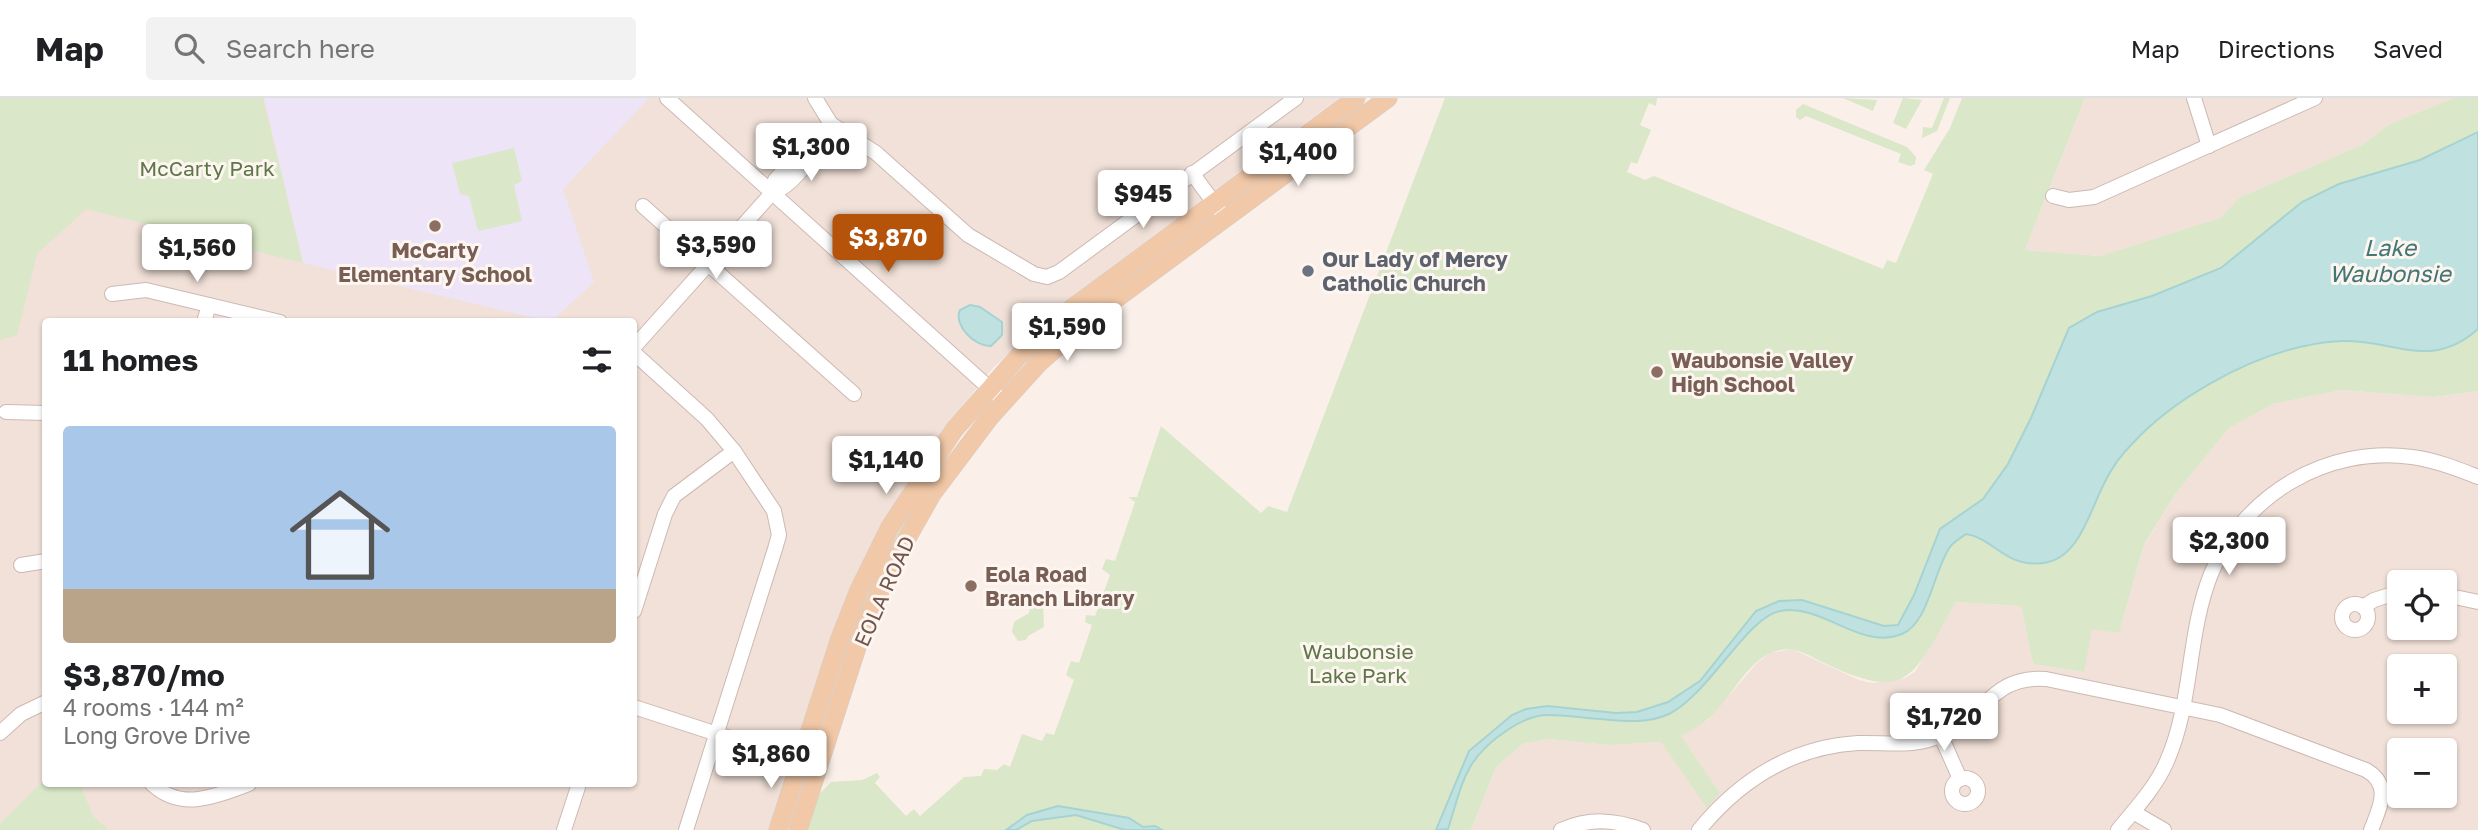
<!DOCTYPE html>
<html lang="en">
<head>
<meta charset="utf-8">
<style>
	:root { --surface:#fff; --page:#f2f2f2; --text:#202124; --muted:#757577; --line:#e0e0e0; --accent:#b45309 }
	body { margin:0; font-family:"Golos Text",sans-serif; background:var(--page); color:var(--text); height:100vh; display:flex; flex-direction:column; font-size:26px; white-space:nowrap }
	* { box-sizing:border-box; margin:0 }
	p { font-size:23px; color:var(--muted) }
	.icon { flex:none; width:38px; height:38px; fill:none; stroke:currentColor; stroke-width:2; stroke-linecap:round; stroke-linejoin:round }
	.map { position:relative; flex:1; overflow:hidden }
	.panel { position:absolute; left:42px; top:220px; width:595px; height:469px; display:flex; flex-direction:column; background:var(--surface); border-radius:7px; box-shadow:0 2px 5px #0004 }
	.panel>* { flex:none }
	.controls { position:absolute; left:2387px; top:472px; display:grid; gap:14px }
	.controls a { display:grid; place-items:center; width:70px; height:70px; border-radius:7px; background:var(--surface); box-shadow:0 2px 5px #0004; font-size:35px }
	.price { position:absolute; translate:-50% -60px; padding:0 16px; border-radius:7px; background:#fff; color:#222; font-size:23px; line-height:46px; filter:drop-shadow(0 2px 4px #0008) }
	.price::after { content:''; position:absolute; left:50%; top:42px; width:21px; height:16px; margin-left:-10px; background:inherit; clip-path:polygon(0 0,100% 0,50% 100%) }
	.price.current { background:var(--accent); color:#fff }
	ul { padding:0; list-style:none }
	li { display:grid; align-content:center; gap:14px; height:371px; padding:0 21px }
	li span { display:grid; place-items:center; height:217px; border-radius:7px; color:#555 }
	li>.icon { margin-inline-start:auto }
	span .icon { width:126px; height:126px; fill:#fffc; stroke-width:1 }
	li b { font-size:30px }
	h2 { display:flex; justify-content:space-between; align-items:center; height:84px; padding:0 21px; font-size:30px }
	header { display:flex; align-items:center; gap:42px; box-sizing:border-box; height:98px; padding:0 35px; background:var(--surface); border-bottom:2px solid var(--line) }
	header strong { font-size:33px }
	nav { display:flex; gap:38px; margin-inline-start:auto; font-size:24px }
	.search { width:490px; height:63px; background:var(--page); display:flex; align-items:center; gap:18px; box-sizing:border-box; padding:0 24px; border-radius:7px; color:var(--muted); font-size:26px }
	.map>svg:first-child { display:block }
	.residential { fill:#f1e1d8; fill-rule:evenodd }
	.education { fill:#ede5f7 }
	.green { fill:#dae7c8 }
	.water { fill:#bfe2e1; stroke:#a6d3d2; stroke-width:2 }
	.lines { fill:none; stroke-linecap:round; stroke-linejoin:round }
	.minor-casing { stroke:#cdb9b3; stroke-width:16 }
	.major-casing { stroke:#d5ccca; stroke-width:19 }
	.minor { stroke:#fff; stroke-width:14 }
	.major { stroke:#f2c9a8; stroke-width:18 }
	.education-dot { fill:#8d6e63; stroke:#fdf5ef; stroke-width:2.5 }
	.worship-dot { fill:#6b7280; stroke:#fdf5ef; stroke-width:2.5 }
	.labels { text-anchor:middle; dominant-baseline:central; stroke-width:6; stroke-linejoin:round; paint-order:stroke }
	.park-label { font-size:21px; fill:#5e7748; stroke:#fdf5ef }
	.education-label { font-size:21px; font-weight:bold; fill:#785e54; stroke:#fdf5ef; text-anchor:start }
	.worship-label { font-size:21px; font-weight:bold; fill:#5b616d; stroke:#fdf5ef; text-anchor:start }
	.street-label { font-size:21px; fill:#72554f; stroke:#fdf5ef }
	.water-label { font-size:23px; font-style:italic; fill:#447675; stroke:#fdf5ef }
</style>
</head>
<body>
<header>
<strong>Map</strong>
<div class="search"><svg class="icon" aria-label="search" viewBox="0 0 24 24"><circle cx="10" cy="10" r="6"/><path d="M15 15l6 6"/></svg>Search here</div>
<nav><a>Map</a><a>Directions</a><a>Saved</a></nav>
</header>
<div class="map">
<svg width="2478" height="732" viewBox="0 0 2478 732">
	<rect width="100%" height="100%" fill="#faf0e9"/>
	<g class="residential">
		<polygon points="0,0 1339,0 1074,197 994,269 963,307 922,360 867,455 835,529 769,732 109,732 94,719 80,686 634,686 634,224 46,224 45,681 0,725"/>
		<polygon points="2085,0 2455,0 2388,27 2362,47 2240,99 2220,120 2102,158 2025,152"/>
		<path d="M2341 292 2434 299 2478 293V732H1471L1496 669 1523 646 1549 641 1609 647 1661 644 1707 709 1720 695 1681 638 1708 622 1756 566 1770 555 1792 551 1859 582 1872 585 1905 580 1915 574 1956 504 2021 508 2033 566 2083 574 2092 530 2119 535 2144 448 2176 395 2229 330 2273 306ZM2399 485H2445V530H2399ZM2399 569H2445V614H2399ZM2399 653H2445V698H2399Z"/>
	</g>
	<polygon class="education" points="264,0 649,0 563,91 594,184 551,224 303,165"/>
	<g class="green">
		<polygon points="0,0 263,0 303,165 86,111 37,156 17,237 0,242"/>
		<path d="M1445 0H1657L1656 8 1649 5 1640 27 1651 32 1637 66 1631 64 1627 74 1645 82 1654 78 1883 171 1887 162 1896 165 1933 76 1924 72 1950 30 1962 0H2085L2025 152 2101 158 2220 120 2240 99 2362 47 2388 27 2454 0H2478V293L2434 299 2341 292 2273 306 2229 330 2176 395 2144 447 2119 535 2092 531 2084 574 2033 566 2021 508 1956 504C1912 579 1911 607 1820 563 1808 557 1795 549 1780 552 1747 559 1732 601 1708 621 1700 628 1690 633 1681 638L1720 695 1707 710 1661 644 1609 647 1549 641 1523 646 1496 669 1471 732H806L819 696 831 684 862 682 877 675 880 679 875 685 906 718 914 711 920 718 964 679 981 678 984 671 997 672 1004 666 1010 669 1022 636 1042 643 1046 635 1054 637 1074 582 1066 577 1071 563 1079 565 1092 527 1085 524 1086 517 1095 518 1110 477 1102 471 1106 461 1115 463 1135 404 1128 399H1137L1161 328 1261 415 1268 408 1287 414Z"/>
		<polygon points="1843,0 1877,2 1873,13"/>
		<polygon points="1903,0 1922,2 1906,31 1893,25"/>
		<polygon points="1944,0 1950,0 1937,33 1922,40 1923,29 1932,30"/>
		<polygon points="1803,6 1907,49 1916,59 1915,66 1910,68 1898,64 1901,56 1806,18 1800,22 1796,19 1796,12"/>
		<polygon points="514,50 522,83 514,87 522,123 478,133 469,98 460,96 452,65"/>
		<path d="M928 383 843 571H841C854 503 891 440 928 383Z"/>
		<polygon points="1039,501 1043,507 1044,529 1028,538 1026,542 1018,543 1012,534 1014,524 1029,515 1032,502"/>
		<polygon points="45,681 46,686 80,686 94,719 109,732 0,732 0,725"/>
	</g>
	<g class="water">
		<path d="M2478 34V231C2431 273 2396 242 2343 243 2330 243 2313 246 2300 249 2243 262 2172 302 2132 346 2123 355 2113 368 2107 380 2091 407 2081 461 2043 465 2005 470 1994 440 1966 436 1961 440 1953 444 1950 449 1934 471 1929 525 1902 536 1860 553 1823 505 1780 513 1747 519 1709 596 1669 616 1647 626 1624 623 1601 621 1584 620 1566 617 1548 617 1533 617 1521 623 1509 631 1464 660 1463 684 1448 731L1436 732 1469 653 1512 617 1526 611 1547 608 1616 615 1637 614 1668 604 1700 583 1756 513 1779 503 1802 502 1884 528 1898 527 1914 497 1940 431 1983 401 2008 366 2031 320 2069 230 2097 214 2152 198 2221 170 2302 104 2339 86 2420 62Z"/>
		<path d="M970 207 980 209 1002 224V237L991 248C975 249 953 227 960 212Z"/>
		<polygon points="1058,708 1129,720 1143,729 1155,728 1162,732 1125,732 1076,717 1032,723 1016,732 1006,732 1027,717"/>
	</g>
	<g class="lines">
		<defs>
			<g id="minor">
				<polyline points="667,0 997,297"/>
				<polyline points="815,0 831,26 876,55 968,137 1034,176 1047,179 1059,174 1296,0"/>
				<polyline points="2194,0 2209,48"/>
				<polyline points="1192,75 1220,113"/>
				<polyline points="772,95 775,82 807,47 813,47 831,26"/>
				<polyline points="2053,98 2069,102 2094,99 2315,0"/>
				<polyline points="643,108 854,296"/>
				<polyline points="112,196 146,192 280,224"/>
				<polyline points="204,224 209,207"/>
				<path d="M634 249 772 95C789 89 812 65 813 47"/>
				<polyline points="634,255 707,321 734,353 774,413 779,437 775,451 686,732"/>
				<polyline points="6,314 46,315"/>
				<polyline points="21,467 46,463"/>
				<polyline points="2445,497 2478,504"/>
				<circle cx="2355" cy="519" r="13"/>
				<polyline points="2363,509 2374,502 2399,494"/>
				<polyline points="634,513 665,416 674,398 734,353"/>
				<polyline points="634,609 819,669"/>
				<polyline points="0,635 21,616 46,604"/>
				<polyline points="1941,638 1960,681"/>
				<circle cx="1965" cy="693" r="13"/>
				<path d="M152 686C182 714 215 698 249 686"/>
				<polyline points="2133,714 2164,732"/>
				<polyline points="564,732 579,686"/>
				<path d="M1561 732C1589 720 1614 721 1643 732"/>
				<path d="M1699 732C1740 682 1792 649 1858 645 1886 644 1915 650 1942 637 1985 618 1992 577 2046 581L2220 617 2366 672C2392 687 2380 709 2371 732"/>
				<path d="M2118 732C2136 710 2156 689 2167 663 2193 604 2187 536 2211 476 2243 397 2327 347 2412 359 2435 362 2456 370 2478 379"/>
			</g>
			<g id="major">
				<polyline points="778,732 840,540 859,492 890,429 954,332 1018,259 1071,211 1356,0"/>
				<polyline points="798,732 861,537 889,472 932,396 990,319 1038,266 1090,220 1388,0"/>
			</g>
		</defs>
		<use href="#minor" class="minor-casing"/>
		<use href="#major" class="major-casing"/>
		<use href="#minor" class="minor"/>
		<use href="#major" class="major"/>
	</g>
	<g class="education-dot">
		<circle cx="435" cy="128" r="7"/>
		<circle cx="1657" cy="274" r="7"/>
		<circle cx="971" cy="488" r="7"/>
	</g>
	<circle class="worship-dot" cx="1308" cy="173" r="7"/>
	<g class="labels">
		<g class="park-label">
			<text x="207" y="70">McCarty Park</text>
			<text x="1358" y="553">Waubonsie<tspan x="1358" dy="24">Lake Park</tspan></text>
		</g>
		<g class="education-label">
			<text x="435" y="152" text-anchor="middle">McCarty<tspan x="435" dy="24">Elementary School</tspan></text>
			<text x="1671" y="262">Waubonsie Valley<tspan x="1671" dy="24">High School</tspan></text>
			<text x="985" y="476">Eola Road<tspan x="985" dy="24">Branch Library</tspan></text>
		</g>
		<g class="worship-label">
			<text x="1322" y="161">Our Lady of Mercy<tspan x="1322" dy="24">Catholic Church</tspan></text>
		</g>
		<g class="street-label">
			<text transform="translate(884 493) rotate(-66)">EOLA ROAD</text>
		</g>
		<g class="water-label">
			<text x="2390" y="149">Lake<tspan x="2390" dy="26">Waubonsie</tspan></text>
		</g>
	</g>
</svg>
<div class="controls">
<a><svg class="icon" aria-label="locate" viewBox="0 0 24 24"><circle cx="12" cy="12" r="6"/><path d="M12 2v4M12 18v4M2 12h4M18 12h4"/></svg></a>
<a>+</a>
<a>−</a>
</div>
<b class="price" style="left:811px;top:85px">$1,300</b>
<b class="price" style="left:1298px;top:90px">$1,400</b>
<b class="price" style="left:1143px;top:132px">$945</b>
<b class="price current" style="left:888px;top:176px">$3,870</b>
<b class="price" style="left:716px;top:183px">$3,590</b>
<b class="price" style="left:197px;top:186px">$1,560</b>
<b class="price" style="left:1067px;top:265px">$1,590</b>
<b class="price" style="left:886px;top:398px">$1,140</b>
<b class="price" style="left:2229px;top:479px">$2,300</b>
<b class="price" style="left:1944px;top:655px">$1,720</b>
<b class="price" style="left:771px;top:692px">$1,860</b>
<section class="panel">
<h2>11 homes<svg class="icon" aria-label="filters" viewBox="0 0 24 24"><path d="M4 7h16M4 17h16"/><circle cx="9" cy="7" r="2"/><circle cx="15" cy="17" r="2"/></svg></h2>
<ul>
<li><span style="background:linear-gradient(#a9c7e8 75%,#b9a48a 0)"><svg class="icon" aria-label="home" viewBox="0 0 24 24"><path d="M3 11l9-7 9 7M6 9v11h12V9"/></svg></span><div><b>$3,870/mo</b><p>4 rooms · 144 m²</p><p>Long Grove Drive</p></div></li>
</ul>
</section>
</div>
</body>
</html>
